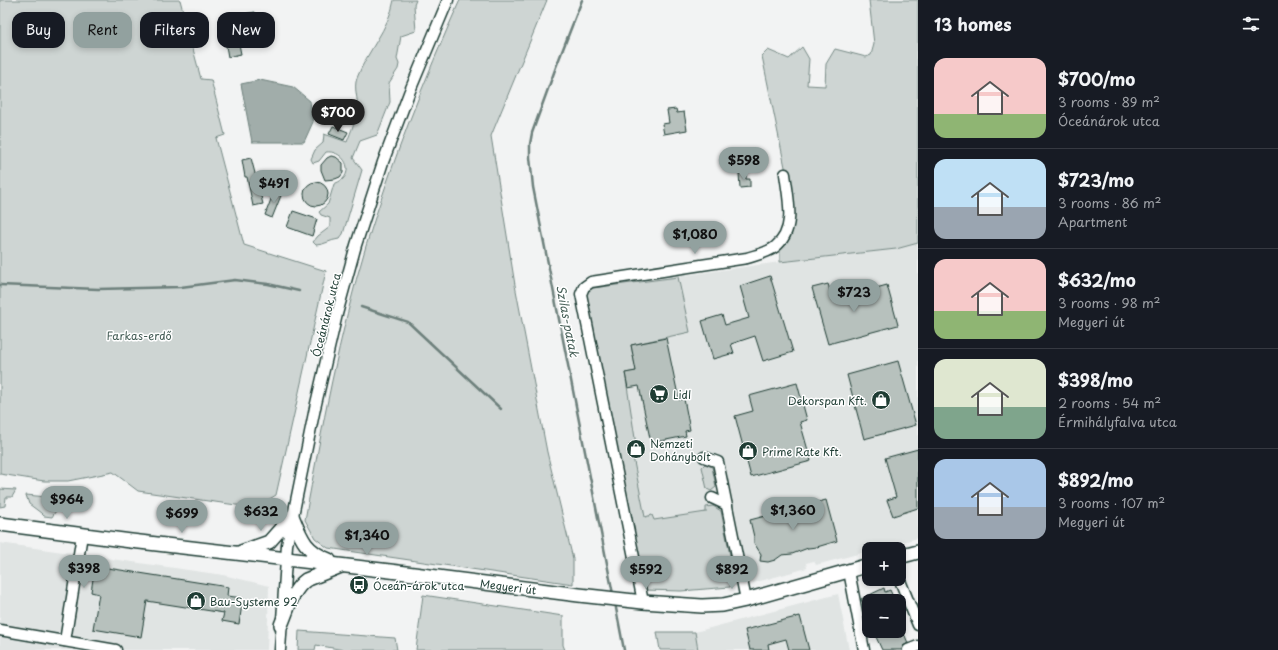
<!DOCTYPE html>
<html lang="en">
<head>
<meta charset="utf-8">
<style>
	:root { --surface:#171b24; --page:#20242c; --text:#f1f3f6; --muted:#9ea1a6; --line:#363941; --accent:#92a19f }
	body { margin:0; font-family:"Playpen Sans",sans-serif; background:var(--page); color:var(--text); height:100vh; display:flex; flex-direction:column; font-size:15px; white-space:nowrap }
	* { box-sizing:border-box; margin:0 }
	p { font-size:13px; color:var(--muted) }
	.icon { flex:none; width:22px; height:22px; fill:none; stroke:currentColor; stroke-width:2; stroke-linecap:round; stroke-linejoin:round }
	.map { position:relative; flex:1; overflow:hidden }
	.panel { display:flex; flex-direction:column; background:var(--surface); width:360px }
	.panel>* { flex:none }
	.banner { position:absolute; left:12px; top:12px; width:380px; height:36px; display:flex; gap:8px }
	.fabs { position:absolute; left:862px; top:542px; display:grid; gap:8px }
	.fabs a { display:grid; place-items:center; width:44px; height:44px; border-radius:8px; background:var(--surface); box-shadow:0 2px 6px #0003; font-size:20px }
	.price { position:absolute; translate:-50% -34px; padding:0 9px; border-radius:14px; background:var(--accent); color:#111; font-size:13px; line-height:26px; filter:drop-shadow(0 1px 2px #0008) }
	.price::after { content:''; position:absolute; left:50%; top:24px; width:12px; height:9px; margin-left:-6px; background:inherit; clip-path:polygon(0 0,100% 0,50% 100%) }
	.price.selected { background:#222; color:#fff }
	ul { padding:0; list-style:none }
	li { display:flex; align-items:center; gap:12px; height:100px; padding:0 16px }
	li+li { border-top:1px solid var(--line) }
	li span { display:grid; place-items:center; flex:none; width:112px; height:80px; border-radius:12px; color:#555 }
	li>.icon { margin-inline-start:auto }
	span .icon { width:48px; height:48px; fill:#fffc; stroke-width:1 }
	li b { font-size:17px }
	h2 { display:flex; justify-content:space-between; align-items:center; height:48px; padding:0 16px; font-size:17px }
	.pill { padding:0 14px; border-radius:12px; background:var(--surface); box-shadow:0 2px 6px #0003; font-size:14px; line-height:36px }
	.pill.selected { background:var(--accent); color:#111 }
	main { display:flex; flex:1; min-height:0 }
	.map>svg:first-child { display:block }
	.built { fill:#e0e4e3 }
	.green { fill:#ced5d3; stroke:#768984 }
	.water { fill:#a1adaa; stroke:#6d807b }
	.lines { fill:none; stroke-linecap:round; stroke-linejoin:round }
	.stream { stroke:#6d807b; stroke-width:2.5 }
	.building { fill:#b7c1bd; stroke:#1f3d34 }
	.minor-casing { stroke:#1f3d34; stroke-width:13 }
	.major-casing { stroke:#1f3d34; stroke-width:16 }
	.minor { stroke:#fff; stroke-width:10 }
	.major { stroke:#fff; stroke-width:13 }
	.labels { text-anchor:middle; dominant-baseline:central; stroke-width:3; stroke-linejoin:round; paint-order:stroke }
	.street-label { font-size:11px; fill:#1f3d34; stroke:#fff }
	.park-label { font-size:11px; fill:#425b54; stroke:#fff }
	.poi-label { font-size:11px; fill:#1f3d34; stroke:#fff; text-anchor:start }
	.water-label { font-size:12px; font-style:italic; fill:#465f57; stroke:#fff }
</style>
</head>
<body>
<main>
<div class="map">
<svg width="918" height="650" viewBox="0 0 918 650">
	<rect width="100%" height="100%" fill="#f2f3f3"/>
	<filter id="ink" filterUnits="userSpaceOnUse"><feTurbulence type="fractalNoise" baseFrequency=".025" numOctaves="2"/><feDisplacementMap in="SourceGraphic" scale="8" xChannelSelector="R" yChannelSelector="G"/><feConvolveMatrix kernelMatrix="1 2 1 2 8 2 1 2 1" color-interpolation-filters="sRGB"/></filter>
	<g filter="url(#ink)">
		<g class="built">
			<polygon points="918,243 918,538 876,549 869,549 869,551 816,565 814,561 806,563 807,568 753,583 730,587 681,591 644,590 588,291 593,288 780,262 896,249"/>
			<polygon points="0,543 223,575 269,586 267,650 0,650"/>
			<polygon points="838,594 849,650 698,650 695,632"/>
		</g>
		<g class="green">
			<polygon points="0,0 180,0 201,79 211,80 225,135 216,138 244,245 326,271 276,495 268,500 260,501 250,507 138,491 113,472 68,481 44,481 0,474"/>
			<path d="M394 0H416L414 5 416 31 401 36 397 59 399 64 398 69 389 83 390 102 377 135 360 141 353 158 362 170 343 234 339 239C330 240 324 245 316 245L313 242 318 236 330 227V218L321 215 319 212 328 204 334 184C336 183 341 181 343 179 354 167 341 150 326 152L319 161 313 163 311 159 315 150 323 143 324 134 347 142C351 131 356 120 357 109 359 99 353 89 357 78 367 51 389 29 394 0Z"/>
			<path d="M460 0H547L491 136 515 285 547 452 573 559V584L328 548 315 538 305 520C322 428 339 335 366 246 392 162 424 80 460 0Z"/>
			<polygon points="869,0 918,0 918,243 896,249 780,262 780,250 790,238 793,219 792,201 762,56 768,50 789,59 802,47 809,59 807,85 825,86 826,64 835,49 866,57 871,55 874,44"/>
			<polygon points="678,277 690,332 631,345 636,371 625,373 636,445 631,447 645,517 652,515 654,520 706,512 706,507 713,506 721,511 735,580 730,587 681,591 644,590 585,297 588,291 593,288"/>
			<polygon points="705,464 712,467 716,487 711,491 707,489 702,467"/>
			<polygon points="0,489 16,490 12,497 6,497 5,506 0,507"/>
			<polygon points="26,495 57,498 59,506 52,517 44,516 41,513 29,504"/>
			<polygon points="423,595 563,616 563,645 565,650 416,650"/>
			<polygon points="299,631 395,638 397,650 344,650 316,645 315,650 298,650"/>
			<polygon points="657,632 695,632 698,650 660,650"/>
		</g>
		<polygon class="water" points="260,80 293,87 310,101 313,122 304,142 252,142 241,84"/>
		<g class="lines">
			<g class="stream">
				<polyline points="582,0 556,67 532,133 530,144 530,157 533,187 613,594"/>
				<polyline points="0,285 98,289 181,287 235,280 268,284 299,291"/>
				<polyline points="361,307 408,322 501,409"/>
				<polyline points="615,603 624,650"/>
			</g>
		</g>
		<g class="building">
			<polygon points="255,12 257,25 241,28 242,33 237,34 241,54 228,57 221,18"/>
			<polygon points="676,109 677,113 684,112 687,130 664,134 662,124 669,123 667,110"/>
			<polygon points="333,126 348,132 344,140 329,134"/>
			<polygon points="331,156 336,157 343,163 343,173 340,177 335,179 325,180 321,170 321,165 327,158"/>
			<polygon points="251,158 263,204 253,206 247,177 245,177 242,160"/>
			<polygon points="739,173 746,173 746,179 750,179 750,187 740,188"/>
			<circle cx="316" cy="194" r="12"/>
			<polygon points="275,189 282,193 272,218 265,215"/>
			<polygon points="293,211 317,219 312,236 287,227"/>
			<polygon points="770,276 793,352 763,361 755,336 731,344 734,353 713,359 702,321 722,315 725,325 749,318 740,286"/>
			<polygon points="828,284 833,300 887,285 898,325 828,344 812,288"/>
			<polygon points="666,338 679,400 684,399 690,430 685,431 686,436 651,443 639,386 628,388 625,373 636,371 631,345"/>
			<polygon points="898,361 916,425 864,439 847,375"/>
			<polygon points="797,383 807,420 800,422 811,461 751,477 735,416 753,411 749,396"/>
			<polygon points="918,449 918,508 893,516 887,500 896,497 885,458"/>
			<polygon points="826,500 837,541 817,547 808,548 792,554 782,555 775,560 768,562 760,561 761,554 754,543 754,537 750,520"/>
			<polygon points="95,566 228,587 227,596 243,598 239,624 222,621 224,613 147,601 141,637 93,629 99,594 91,592"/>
			<polygon points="884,588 885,592 890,590 895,601 861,601 861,599"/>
			<polygon points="800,616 809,650 789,650 786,639 768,644 769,650 750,650 745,630"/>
			<polygon points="878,631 903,631 908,643 903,646 902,650 882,650 876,637 880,634"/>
		</g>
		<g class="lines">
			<defs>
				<g id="minor">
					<polyline points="704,457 718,462 746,600"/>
					<polyline points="712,498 727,505"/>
					<polyline points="849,571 864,650"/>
					<polyline points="899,578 918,625"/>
					<path d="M643 602 581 294 584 287 591 282 747 258C756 255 767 253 775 247 797 230 788 198 785 174"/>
					<polyline points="0,630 116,650"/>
					<polyline points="65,641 82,535"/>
					<polyline points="280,650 287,545 315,408 337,314 356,245 383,162 409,93 448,0"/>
					<polyline points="908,650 918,646"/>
				</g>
				<g id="major">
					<path id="s1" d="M0 524 131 541 390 571 579 595 643 602 702 606 723 605 746 600 869 565"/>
					<path d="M241 552 269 542 292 516C301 538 305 551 329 560"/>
					<polyline points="899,557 918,552"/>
					<path d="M281 625C288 609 292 590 306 580L341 566"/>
				</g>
			</defs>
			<use href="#minor" class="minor-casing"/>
			<use href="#major" class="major-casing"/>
			<use href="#minor" class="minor"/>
			<use href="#major" class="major"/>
		</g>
	</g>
	<defs>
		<symbol id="supermarket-disc" viewBox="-11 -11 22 22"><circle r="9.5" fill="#1f3d34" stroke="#fff"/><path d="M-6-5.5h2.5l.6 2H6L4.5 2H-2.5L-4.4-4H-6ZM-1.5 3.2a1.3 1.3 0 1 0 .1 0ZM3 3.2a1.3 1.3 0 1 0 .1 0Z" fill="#fff"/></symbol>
		<symbol id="shop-disc" viewBox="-11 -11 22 22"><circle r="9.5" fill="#1f3d34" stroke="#fff"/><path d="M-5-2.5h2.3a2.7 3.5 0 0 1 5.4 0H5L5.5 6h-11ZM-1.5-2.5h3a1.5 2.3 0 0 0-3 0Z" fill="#fff"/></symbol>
		<symbol id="bus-disc" viewBox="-11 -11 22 22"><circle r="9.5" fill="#1f3d34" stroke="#fff"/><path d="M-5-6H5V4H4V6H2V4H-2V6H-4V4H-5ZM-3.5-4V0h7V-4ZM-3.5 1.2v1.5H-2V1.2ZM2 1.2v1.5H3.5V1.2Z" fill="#fff"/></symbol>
	</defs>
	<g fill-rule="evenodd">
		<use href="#supermarket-disc" x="648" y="383" width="22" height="22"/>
		<use href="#shop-disc" x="870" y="389" width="22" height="22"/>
		<use href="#shop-disc" x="625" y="438" width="22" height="22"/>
		<use href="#shop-disc" x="737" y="440" width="22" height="22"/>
		<use href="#bus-disc" x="348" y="574" width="22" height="22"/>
		<use href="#shop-disc" x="185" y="590" width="22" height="22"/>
	</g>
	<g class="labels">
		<g class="street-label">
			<text transform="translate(326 315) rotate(-76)">Óceánárok utca</text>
			<text stroke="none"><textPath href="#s1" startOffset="512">Megyeri út</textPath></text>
		</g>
		<g class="park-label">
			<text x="139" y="335">Farkas-erdő</text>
		</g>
		<g class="poi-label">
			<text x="673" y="394">Lidl</text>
			<text x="867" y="400" text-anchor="end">Dekorspan Kft.</text>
			<text x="650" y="443">Nemzeti<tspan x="650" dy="13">Dohánybolt</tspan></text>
			<text x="762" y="451">Prime Rate Kft.</text>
			<text x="373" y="585">Óceán-árok utca</text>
			<text x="210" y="601">Bau-Systeme 92</text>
		</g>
		<g class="water-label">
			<text transform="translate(568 321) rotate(79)">Szilas-patak</text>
		</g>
	</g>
</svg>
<div class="fabs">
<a>+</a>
<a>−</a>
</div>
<b class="price selected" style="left:338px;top:133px">$700</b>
<b class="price" style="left:744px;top:181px">$598</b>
<b class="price" style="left:274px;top:204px">$491</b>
<b class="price" style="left:695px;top:255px">$1,080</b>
<b class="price" style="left:854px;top:313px">$723</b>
<b class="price" style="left:67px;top:520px">$964</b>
<b class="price" style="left:793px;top:531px">$1,360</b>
<b class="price" style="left:261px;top:532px">$632</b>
<b class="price" style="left:182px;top:534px">$699</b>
<b class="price" style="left:367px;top:556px">$1,340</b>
<b class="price" style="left:84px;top:589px">$398</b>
<b class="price" style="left:646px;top:590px">$592</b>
<b class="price" style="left:732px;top:590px">$892</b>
<div class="banner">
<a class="pill">Buy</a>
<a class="pill selected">Rent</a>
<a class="pill">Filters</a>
<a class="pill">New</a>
</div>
</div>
<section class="panel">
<h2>13 homes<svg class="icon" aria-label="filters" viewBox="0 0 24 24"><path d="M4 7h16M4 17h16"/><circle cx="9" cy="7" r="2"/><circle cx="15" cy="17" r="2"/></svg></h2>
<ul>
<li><span style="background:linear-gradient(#f6c9c9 70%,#8fb573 0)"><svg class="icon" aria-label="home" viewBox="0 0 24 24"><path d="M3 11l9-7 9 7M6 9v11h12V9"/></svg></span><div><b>$700/mo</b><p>3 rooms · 89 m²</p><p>Óceánárok utca</p></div></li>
<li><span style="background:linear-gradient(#bfe0f5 60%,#9aa5b1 0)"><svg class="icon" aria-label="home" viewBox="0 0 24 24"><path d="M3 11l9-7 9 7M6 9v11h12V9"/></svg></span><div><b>$723/mo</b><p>3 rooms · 86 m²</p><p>Apartment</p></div></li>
<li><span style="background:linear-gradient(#f6c9c9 65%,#8fb573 0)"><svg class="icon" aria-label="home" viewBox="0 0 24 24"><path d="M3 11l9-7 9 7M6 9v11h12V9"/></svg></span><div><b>$632/mo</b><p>3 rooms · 98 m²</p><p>Megyeri út</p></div></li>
<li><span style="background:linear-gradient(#dfe7d0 60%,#7fa58c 0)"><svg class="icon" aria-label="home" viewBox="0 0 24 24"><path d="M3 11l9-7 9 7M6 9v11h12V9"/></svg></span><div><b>$398/mo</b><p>2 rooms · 54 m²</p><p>Érmihályfalva utca</p></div></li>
<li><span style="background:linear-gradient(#a9c7e8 60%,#9aa5b1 0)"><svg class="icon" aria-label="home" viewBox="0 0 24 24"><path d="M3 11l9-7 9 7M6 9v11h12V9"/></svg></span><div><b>$892/mo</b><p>3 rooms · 107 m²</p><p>Megyeri út</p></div></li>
</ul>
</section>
</main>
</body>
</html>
